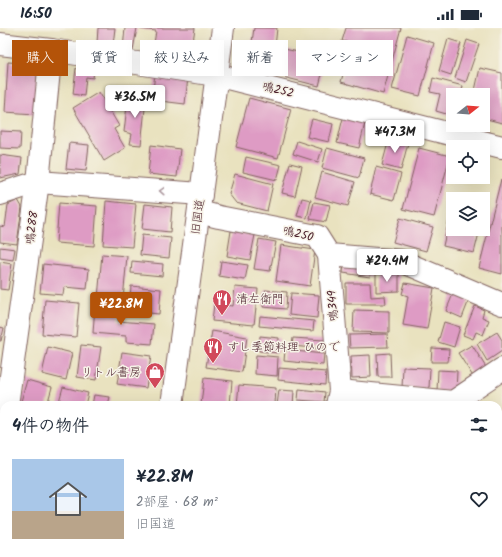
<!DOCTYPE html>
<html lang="ja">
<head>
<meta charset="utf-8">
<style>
	:root { --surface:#fff; --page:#f6f6f7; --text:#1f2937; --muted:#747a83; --line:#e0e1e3; --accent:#b45309 }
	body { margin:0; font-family:Kalam,"Klee One",sans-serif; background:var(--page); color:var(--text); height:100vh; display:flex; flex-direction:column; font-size:15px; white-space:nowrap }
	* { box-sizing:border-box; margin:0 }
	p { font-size:13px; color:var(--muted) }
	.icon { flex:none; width:22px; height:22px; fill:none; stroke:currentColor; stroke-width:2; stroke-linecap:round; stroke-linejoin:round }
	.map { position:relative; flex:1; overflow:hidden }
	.panel { position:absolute; left:0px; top:373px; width:502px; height:156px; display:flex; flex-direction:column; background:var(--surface); border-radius:12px 12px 0 0; box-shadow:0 4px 16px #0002 }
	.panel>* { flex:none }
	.guide { position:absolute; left:12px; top:12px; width:478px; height:36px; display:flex; gap:8px }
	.needle { width:26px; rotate:73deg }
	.tools { position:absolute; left:446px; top:60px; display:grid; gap:8px }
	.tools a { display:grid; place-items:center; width:44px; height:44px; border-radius:0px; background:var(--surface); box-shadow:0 4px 16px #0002; font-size:20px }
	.price { position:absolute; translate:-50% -34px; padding:0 9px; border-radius:4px; background:#fff; color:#222; font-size:13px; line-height:26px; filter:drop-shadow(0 1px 2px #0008) }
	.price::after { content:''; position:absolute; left:50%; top:24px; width:12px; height:9px; margin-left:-6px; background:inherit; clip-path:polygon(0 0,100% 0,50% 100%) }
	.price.on { background:var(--accent); color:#fff }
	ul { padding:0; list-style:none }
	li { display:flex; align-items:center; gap:12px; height:100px; padding:0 12px }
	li+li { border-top:1px solid var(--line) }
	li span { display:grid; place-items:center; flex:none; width:112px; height:80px; border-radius:0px; color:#555 }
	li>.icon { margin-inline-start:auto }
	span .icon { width:48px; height:48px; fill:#fffc; stroke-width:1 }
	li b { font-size:17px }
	h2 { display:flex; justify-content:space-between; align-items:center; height:48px; padding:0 12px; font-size:17px }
	.pill { padding:0 14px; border-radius:0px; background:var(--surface); box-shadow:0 4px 16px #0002; font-size:14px; line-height:36px }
	.pill.on { background:var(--accent); color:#fff }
	.status { display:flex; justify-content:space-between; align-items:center; height:28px; padding:0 20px; background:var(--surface); direction:ltr }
	.status svg { height:11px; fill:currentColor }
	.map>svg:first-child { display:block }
	.building { fill:#de9bc4 }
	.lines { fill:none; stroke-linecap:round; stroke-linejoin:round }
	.minor-casing { stroke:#82635f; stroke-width:24 }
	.minor { stroke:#fff; stroke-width:22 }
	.oneway { stroke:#ae9aa0 }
	.labels { text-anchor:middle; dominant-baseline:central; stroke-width:3; stroke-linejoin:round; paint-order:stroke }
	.street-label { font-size:12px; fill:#4a1f2b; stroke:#f7f3e8 }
	.poi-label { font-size:12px; fill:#4a1f2b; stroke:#f7f3e8; text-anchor:start }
</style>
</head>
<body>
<div class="status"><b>16:50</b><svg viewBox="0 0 49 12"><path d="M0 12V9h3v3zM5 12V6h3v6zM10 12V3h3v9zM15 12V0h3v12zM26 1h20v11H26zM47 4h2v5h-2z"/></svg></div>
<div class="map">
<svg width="502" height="529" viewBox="0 0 502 529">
	<rect width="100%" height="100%" fill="#f7f3e8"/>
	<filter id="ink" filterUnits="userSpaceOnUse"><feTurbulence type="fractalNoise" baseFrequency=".025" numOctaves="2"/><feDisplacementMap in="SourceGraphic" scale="8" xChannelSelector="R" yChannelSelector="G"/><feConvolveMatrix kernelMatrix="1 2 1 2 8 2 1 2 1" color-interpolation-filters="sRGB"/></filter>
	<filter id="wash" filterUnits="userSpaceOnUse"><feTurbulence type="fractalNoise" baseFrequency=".012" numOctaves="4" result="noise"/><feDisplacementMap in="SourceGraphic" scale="16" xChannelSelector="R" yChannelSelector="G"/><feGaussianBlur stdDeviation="0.9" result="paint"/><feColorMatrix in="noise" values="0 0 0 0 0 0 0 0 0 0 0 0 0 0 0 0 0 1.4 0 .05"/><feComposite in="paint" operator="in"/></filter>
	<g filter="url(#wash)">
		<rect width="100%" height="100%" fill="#e9e2bf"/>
		<g id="blocks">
			<g class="building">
				<polygon points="98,0 115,0 113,17 97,15"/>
				<polygon points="125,0 137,0 133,22 123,21"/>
				<polygon points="140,0 195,0 191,27 153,22 156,3 140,1"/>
				<polygon points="254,0 277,0 275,19 326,30 319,58 251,41 248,35 252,14"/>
				<polygon points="346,0 401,0 383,66 341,54 351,15 342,13"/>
				<polygon points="407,7 434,15 420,68 392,61"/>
				<polygon points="448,11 461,15 451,47 439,43"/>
				<polygon points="467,12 479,16 466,54 455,50"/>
				<polygon points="8,34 38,36 35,86 5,84"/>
				<polygon points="76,40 94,42 93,50 86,49 84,68 73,66"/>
				<polygon points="480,40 502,45 502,95 483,90 483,67 474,67"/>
				<polygon points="155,45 188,49 185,76 152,72"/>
				<polygon points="433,50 463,58 461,67 453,67 453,88 436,83 440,66 430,64"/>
				<polygon points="99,64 119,98 114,101 125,120 104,133 73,80"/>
				<polygon points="128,69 146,71 141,117 130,116 132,106 124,104"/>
				<polygon points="249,70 291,81 278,130 236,119"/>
				<polygon points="343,90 365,95 359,120 337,115"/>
				<polygon points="312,91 333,96 329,114 307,109"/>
				<polygon points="0,103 21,104 20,121 0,120"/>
				<polygon points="389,111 408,115 401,142 382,137"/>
				<polygon points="297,113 322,121 318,134 293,126"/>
				<polygon points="69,115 89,117 86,143 66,141"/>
				<polygon points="151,117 180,121 177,149 148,146"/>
				<polygon points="327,120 364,130 359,150 322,140"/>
				<polygon points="419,120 450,128 434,189 403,181"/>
				<polygon points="0,127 22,130 20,146 0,150"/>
				<polygon points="246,129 281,137 277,152 243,144"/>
				<polygon points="290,135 302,138 295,168 282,165"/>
				<polygon points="376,139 401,146 394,172 370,166"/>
				<polygon points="322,144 355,154 348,178 315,169"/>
				<polygon points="235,146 273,156 267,183 236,175 229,166"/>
				<polygon points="501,151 502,152 502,246 479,240"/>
				<polygon points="454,168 465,170 465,171 454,171"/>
				<polygon points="302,170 311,172 307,190 297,188"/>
				<polygon points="18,172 22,179 17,216 0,214 0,198 5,199 8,177"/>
				<polygon points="106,173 136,176 132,219 103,217"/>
				<polygon points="314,174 330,177 326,194 310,191"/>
				<polygon points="59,175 97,178 94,218 56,215"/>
				<polygon points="483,175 486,175 484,184 483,184"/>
				<polygon points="145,176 172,179 170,204 142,201"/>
				<polygon points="452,177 453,201 480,201 474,225 443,218"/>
				<polygon points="400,190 433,199 426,223 393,214"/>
				<polygon points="231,203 255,207 250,232 227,228"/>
				<polygon points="142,207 171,210 169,230 140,227"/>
				<polygon points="259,211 276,214 270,243 254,241"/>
				<polygon points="281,217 315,222 310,258 276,253"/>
				<polygon points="0,219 15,221 13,232 0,230"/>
				<polygon points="102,226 127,228 123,272 98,270"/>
				<polygon points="132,233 163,236 162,248 131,245"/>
				<polygon points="221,233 248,237 245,252 219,248"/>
				<polygon points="0,234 12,236 8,262 0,261"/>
				<polygon points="43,236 89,241 87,261 64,259 63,267 40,265"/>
				<polygon points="344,236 371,238 370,249 343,245"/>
				<polygon points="376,246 399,246 399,263 376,264"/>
				<polygon points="346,255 370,255 371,269 385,268 386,276 346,276"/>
				<polygon points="405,255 434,260 427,301 403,297 408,268 402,266"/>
				<polygon points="131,258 161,261 159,286 129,283"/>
				<polygon points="235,259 258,261 254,297 212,293 214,276 233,278"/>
				<polygon points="265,262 287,264 286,281 263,279"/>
				<polygon points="291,265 319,267 317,290 289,287"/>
				<polygon points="453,266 469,272 462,290 446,283"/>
				<polygon points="45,272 79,275 76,309 42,306"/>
				<polygon points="95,277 120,279 118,293 154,296 152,316 126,314 126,308 93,305"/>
				<polygon points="475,278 484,282 482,289 489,292 483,307 476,304 473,311 463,307"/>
				<polygon points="354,282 389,283 389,305 353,304"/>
				<polygon points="260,288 314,293 313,303 259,298"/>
				<polygon points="444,294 460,299 454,319 438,314"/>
				<polygon points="0,299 4,300 1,313 0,313"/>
				<polygon points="212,303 247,309 242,344 206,339"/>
				<polygon points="497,304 502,312 502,323 487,333 477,316"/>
				<polygon points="387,306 388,319 350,320 349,307"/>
				<polygon points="260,308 279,310 278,325 259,323"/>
				<polygon points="293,310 324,312 323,321 292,318"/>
				<polygon points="81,317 101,319 96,352 77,349"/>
				<polygon points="472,317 487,341 474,350 458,325"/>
				<polygon points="48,319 72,325 66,352 42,346"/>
				<polygon points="432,320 449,321 448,334 431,334"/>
				<polygon points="285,322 324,326 323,337 284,333"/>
				<polygon points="122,324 151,328 146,360 117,356"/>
				<polygon points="390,325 391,349 378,349 377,326"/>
				<polygon points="256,327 278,329 277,348 255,346"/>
				<polygon points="370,327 371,349 352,350 351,328"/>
				<polygon points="403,339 430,340 429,361 402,360"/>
				<polygon points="279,340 326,344 325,357 278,352"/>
				<polygon points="438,342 457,343 456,364 437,363"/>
				<polygon points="204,350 232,353 230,377 201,377"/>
				<polygon points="27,352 52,359 47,377 20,377"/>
				<polygon points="239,357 276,360 275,377 237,377"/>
				<polygon points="63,359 88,365 85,377 58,377"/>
				<polygon points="299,361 325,364 324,374 298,372"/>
				<polygon points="279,362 294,363 293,377 277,377"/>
				<polygon points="94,367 110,369 108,377 92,377"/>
				<polygon points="498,435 499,435 502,474 502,480 498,481"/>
				<polygon points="4,452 4,473 0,471 0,464"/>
				<polygon points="502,519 502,529 466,529 479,525 498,525 498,520"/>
				<polygon points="182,525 220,525 219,529 202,529 182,526"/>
				<polygon points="244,525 282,525 281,529 244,529"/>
				<polygon points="294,525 335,525 334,529 293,529"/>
				<polygon points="350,525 372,525 371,529 349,529"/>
			</g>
		</g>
	</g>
	<g filter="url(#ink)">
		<use href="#blocks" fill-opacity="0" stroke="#82635f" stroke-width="1"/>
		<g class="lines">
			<defs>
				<g id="minor">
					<polyline points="0,16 51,22 216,47 502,119"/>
					<polyline points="0,166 38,154 201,166"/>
					<polyline points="199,184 219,189 317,208 329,227 401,233 502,276"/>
					<polyline points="329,227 340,363 337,377"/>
					<polyline points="340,363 453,374 502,341"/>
					<polyline points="7,377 38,154 51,22"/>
					<polyline points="172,377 201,166 223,0"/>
					<polyline points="3,407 4,398"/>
					<polyline points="498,496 502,495"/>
					<polyline points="0,512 4,513"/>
					<polyline points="61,525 80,529"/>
					<polyline points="156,529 156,525"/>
					<polyline points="384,529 385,525"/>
				</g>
			</defs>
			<use href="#minor" class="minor-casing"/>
			<use href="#minor" class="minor"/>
		</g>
		<defs><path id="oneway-chevron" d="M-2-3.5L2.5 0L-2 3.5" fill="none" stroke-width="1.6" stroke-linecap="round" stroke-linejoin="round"/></defs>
		<use class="oneway" href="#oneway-chevron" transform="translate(162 163) rotate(-176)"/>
	</g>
	<defs>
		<symbol id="restaurant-pin" viewBox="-11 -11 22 30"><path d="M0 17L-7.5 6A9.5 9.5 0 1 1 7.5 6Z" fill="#d1495b" stroke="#f7f3e8"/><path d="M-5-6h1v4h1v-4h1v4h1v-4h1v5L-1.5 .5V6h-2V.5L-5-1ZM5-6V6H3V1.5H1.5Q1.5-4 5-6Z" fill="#fff"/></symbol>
		<symbol id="shop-pin" viewBox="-11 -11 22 30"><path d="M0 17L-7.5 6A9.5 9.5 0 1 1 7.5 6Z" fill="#d1495b" stroke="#f7f3e8"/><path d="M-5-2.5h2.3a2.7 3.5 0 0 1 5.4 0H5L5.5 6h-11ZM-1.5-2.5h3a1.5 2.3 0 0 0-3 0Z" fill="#fff"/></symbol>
	</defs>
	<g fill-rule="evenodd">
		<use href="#restaurant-pin" x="211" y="260" width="22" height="30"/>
		<use href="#restaurant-pin" x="202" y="308" width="22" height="30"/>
		<use href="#shop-pin" x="144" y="333" width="22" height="30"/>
	</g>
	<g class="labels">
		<g class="street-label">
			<text transform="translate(278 62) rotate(14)">鳴252</text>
			<text transform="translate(198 189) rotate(-82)">旧国道</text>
			<text transform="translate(32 200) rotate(-82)">鳴288</text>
			<text transform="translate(298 206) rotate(14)">鳴250</text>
			<text transform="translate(333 278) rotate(-94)">鳴349</text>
		</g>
		<g class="poi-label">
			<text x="236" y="271">清左衛門</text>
			<text x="227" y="319">すし季節料理 ひので</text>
			<text x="141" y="344" text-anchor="end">リトル書房</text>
		</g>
	</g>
</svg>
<div class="tools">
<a><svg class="needle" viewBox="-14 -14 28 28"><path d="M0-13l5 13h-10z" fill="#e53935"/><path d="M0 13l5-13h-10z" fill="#747a83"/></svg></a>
<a><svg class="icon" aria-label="locate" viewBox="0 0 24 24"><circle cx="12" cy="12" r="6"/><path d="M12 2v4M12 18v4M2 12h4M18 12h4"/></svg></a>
<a><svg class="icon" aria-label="layers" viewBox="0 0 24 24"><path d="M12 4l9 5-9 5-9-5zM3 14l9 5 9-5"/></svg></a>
</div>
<b class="price" style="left:135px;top:91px">¥36.5M</b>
<b class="price" style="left:395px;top:126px">¥47.3M</b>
<b class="price" style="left:387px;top:255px">¥24.4M</b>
<b class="price on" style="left:121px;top:298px">¥22.8M</b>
<div class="guide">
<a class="pill on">購入</a>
<a class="pill">賃貸</a>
<a class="pill">絞り込み</a>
<a class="pill">新着</a>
<a class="pill">マンション</a>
</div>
<section class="panel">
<h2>4件の物件<svg class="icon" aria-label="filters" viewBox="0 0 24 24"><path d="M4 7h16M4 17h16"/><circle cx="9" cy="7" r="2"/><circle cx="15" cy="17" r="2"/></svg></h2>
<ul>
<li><span style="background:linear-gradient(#a9c7e8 65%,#b9a48a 0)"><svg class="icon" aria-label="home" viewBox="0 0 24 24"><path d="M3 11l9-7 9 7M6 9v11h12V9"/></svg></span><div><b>¥22.8M</b><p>2部屋 · 68 m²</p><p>旧国道</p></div><svg class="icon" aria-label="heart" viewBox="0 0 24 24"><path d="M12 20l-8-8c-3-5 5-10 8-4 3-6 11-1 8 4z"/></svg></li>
</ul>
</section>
</div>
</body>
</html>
